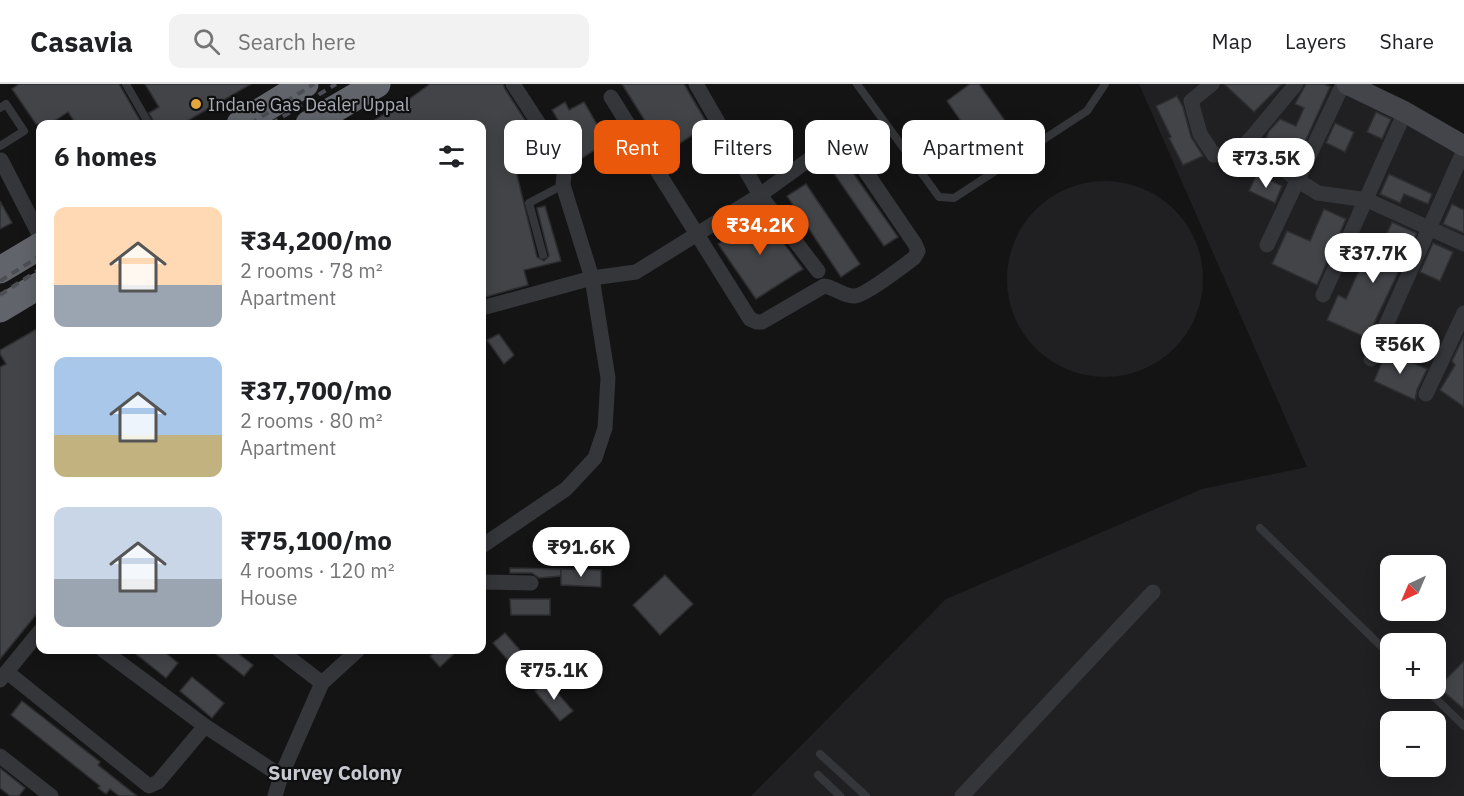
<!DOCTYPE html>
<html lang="en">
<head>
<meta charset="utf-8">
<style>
	:root { --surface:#fff; --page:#f2f2f2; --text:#202124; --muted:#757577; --line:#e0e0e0; --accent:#ea580c }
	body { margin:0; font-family:"IBM Plex Sans",sans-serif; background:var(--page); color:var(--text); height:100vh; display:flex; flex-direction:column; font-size:22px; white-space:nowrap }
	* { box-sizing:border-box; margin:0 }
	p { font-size:20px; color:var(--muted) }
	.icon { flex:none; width:33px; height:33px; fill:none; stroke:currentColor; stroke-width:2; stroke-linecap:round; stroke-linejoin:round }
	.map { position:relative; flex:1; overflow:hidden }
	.side { position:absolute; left:36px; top:36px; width:450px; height:534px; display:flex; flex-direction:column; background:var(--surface); border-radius:12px; box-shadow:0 3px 15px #0003 }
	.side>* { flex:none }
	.top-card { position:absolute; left:504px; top:36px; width:570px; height:54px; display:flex; gap:12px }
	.needle { width:39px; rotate:224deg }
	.tools { position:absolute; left:1380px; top:471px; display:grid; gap:12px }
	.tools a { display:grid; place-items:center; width:66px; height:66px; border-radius:12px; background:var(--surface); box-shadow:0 3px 15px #0003; font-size:30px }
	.price { position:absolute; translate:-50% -51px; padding:0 14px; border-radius:21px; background:#fff; color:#222; font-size:20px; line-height:39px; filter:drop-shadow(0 2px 3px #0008) }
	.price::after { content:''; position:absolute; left:50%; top:36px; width:18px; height:14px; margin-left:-9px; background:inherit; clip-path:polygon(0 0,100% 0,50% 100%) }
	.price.active { background:var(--accent); color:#fff }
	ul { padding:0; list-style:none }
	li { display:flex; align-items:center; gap:18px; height:150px; padding:0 18px }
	li span { display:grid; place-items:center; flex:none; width:168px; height:120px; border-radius:12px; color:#555 }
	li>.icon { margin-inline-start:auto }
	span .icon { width:72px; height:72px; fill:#fffc; stroke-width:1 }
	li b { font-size:26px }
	h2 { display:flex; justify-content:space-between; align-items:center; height:72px; padding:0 18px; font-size:26px }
	.chip { padding:0 21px; border-radius:12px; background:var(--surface); box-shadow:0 3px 15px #0003; font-size:21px; line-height:54px }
	.chip.active { background:var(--accent); color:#fff }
	header { display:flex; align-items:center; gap:36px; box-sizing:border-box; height:84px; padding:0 30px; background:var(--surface); border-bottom:2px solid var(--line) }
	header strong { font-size:28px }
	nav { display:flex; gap:33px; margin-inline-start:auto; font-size:21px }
	.search { width:420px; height:54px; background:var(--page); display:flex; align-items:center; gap:15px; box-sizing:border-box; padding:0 21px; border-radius:12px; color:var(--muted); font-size:22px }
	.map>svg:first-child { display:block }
	.built { fill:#202022; fill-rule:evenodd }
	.building { fill:#434448; stroke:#2e2e31; stroke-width:1.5 }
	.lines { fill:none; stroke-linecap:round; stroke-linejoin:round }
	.lane { stroke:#35363a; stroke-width:8 }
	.street { stroke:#35363a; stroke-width:15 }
	.secondary { stroke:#43454a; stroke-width:21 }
	.highway { stroke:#62646b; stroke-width:27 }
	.rail { stroke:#4c4e53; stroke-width:4; stroke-dasharray:8 6; stroke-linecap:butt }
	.poi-dot { fill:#e5a53d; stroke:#0f0f10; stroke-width:2 }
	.labels { text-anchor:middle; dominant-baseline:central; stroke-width:4.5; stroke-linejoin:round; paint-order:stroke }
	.poi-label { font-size:18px; fill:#a7acb5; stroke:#0f0f10; text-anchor:start }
	.neighbourhood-label { font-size:20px; font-weight:bold; fill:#c7cad1; stroke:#0f0f10 }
</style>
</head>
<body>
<header>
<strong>Casavia</strong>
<div class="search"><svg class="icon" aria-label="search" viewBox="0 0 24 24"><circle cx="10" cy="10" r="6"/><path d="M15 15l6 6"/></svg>Search here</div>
<nav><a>Map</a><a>Layers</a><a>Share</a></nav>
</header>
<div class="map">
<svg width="1464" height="712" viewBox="0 0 1464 712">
	<rect width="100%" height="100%" fill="#141415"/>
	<g class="built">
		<path d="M1139 0H1328L1449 59 1464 74V712H751L946 515 1202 405 1307 383ZM1390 482H1436V526H1390ZM1390 560H1436V604H1390ZM1390 638H1436V682H1390Z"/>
		<circle cx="1105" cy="195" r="98"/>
	</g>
	<g class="building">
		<polygon points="19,0 119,0 142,40 76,40 68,28 50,40 36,40 12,5"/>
		<polygon points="145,0 251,0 182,40 155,40 149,29 159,23"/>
		<polygon points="430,0 503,0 505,5 549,73 515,83 537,173 544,177 549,172 537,124 545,122 561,177 524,186 528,201 482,214 482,40 368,40 412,13"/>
		<polygon points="622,0 684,0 708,41 665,69"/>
		<polygon points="970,0 979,0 1008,41 978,62 947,17"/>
		<polygon points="1224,0 1282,0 1254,28"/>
		<polygon points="1306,0 1324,0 1330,3 1298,73 1265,57 1269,47 1280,35 1296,42 1304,24 1295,20"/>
		<polygon points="1177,12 1183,23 1191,53 1203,72 1183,81 1169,54 1171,53 1156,22"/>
		<polygon points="565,18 569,26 584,18 607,58 581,75 552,26"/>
		<polygon points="1376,28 1391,35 1382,55 1367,48"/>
		<polygon points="1335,39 1354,48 1345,68 1326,59"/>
		<polygon points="846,79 898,153 884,162 833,88"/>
		<polygon points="1257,90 1282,102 1275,119 1249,107"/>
		<polygon points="1389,90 1432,110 1428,120 1404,110 1400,119 1380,110"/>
		<polygon points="806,100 860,180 841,193 787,112"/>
		<polygon points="0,117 12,139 0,145"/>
		<polygon points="1452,120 1464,126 1464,149 1443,140"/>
		<polygon points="1324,125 1346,135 1317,201 1272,180 1287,147 1310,157"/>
		<polygon points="759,126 803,185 756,215 718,160 748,139 745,135"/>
		<polygon points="1392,138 1416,149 1416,151 1367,254 1327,236 1338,211 1346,215 1366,171 1375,176"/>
		<polygon points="1433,159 1453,168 1440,197 1420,188"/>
		<polygon points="40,243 40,526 0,575 0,283 6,280 0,270 0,266"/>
		<polygon points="499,250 514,271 504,280 487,256"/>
		<polygon points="1464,252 1464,323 1440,306 1455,281 1452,277"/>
		<polygon points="1387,266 1427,285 1417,306 1415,316 1374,297"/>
		<polygon points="596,448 597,464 558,468 556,451"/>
		<polygon points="510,484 561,485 561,492 539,494 532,489 510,489"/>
		<polygon points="561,485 601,486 601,503 561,501"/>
		<polygon points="665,491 693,520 660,551 633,521"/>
		<polygon points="510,515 550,515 550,531 511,531"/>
		<polygon points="505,549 531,579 519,589 493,559"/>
		<polygon points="131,566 162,566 178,579 166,594"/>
		<polygon points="211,566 234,566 253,581 244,592"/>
		<polygon points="438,566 458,566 440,583 430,572"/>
		<polygon points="1464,577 1464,625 1438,603"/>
		<polygon points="192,593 224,619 212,634 180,607"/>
		<polygon points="547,597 573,627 560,637 535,607"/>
		<polygon points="22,617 100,678 98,681 137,712 119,712 110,705 106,710 98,704 100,702 11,631"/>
		<polygon points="0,684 25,704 19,712 10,712 0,704"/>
	</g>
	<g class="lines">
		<g class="lane">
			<polyline points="126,0 149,40"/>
			<polyline points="857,0 939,113 954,114 1087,27 1105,0"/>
			<polyline points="0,24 6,20 24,47 0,62"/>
			<polyline points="543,171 529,119 563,101"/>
			<polyline points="1260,444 1390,571"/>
			<polyline points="1425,604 1464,642"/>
			<polyline points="820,670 866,712"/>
			<polyline points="818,691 840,712"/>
		</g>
		<g class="street">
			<polyline points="696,0 760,111 818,187"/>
			<polyline points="1212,0 1191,17 1200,50 1214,71 1238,70 1296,0"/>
			<polyline points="1249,56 1297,96 1318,109 1367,116 1464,160"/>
			<polyline points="1,76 40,152"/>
			<polyline points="1267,161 1343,0"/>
			<polyline points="1323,211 1405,28"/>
			<path d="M482 224 592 194 636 188 760 111 836 56H841L847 60 915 160 918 167 914 174C903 182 866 211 855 212 843 213 835 203 824 202L762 238H757L750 235 611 13"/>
			<polyline points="1371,275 1464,66"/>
			<polyline points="1426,310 1464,229"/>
			<polyline points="482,462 566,405 595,374 605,344 608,294 592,194 563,101 565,80 513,0"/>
			<polyline points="482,498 531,499"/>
			<polyline points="103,566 205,642 281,692"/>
			<polyline points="279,566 322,599"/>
			<polyline points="7,588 149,702 158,698 205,642"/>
			<polyline points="0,596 40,547"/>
			<polyline points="0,672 51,712"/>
			<polyline points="275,712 281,692 322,599 358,566"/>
			<polyline points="962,712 1153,508"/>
		</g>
		<polyline class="secondary" points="1347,0 1405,28 1464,62"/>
		<g class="highway">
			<polyline points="240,40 305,0"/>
			<polyline points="309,40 377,0"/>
			<polyline points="0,186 40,162"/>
			<polyline points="0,225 40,201"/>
		</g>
		<g class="rail">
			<polyline points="250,40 314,0"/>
			<polyline points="271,40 336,0"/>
			<polyline points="0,197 40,172"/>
			<polyline points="0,211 40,185"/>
		</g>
	</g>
	<circle class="poi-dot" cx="196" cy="20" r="6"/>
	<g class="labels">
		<g class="poi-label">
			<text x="208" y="20">Indane Gas Dealer Uppal</text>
		</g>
		<g class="neighbourhood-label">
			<text x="335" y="688">Survey Colony</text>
		</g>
	</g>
</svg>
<div class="tools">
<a><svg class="needle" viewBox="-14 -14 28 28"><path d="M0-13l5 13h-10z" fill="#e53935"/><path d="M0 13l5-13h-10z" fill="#757577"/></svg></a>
<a>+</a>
<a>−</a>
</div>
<b class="price" style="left:1266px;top:105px">₹73.5K</b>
<b class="price active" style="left:760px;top:172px">₹34.2K</b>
<b class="price" style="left:1373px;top:200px">₹37.7K</b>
<b class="price" style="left:1400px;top:291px">₹56K</b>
<b class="price" style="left:581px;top:494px">₹91.6K</b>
<b class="price" style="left:554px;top:617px">₹75.1K</b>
<div class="top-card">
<a class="chip">Buy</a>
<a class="chip active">Rent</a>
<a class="chip">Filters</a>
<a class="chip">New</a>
<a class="chip">Apartment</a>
</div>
<section class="side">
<h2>6 homes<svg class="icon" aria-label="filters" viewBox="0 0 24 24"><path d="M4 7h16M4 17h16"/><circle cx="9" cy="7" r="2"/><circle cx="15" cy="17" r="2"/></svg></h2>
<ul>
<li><span style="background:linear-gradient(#ffd9b3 65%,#9aa5b1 0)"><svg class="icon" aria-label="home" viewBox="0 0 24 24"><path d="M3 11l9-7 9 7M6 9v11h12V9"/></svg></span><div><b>₹34,200/mo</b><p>2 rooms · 78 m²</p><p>Apartment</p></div></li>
<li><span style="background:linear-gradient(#a9c7e8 65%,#c2b280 0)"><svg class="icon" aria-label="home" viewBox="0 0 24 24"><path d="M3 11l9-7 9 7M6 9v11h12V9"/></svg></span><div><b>₹37,700/mo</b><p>2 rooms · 80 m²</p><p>Apartment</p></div></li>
<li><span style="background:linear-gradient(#c9d6e8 60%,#9aa5b1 0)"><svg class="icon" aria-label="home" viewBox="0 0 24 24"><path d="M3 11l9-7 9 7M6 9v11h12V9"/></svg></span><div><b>₹75,100/mo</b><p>4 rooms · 120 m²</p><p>House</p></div></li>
</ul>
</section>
</div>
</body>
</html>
